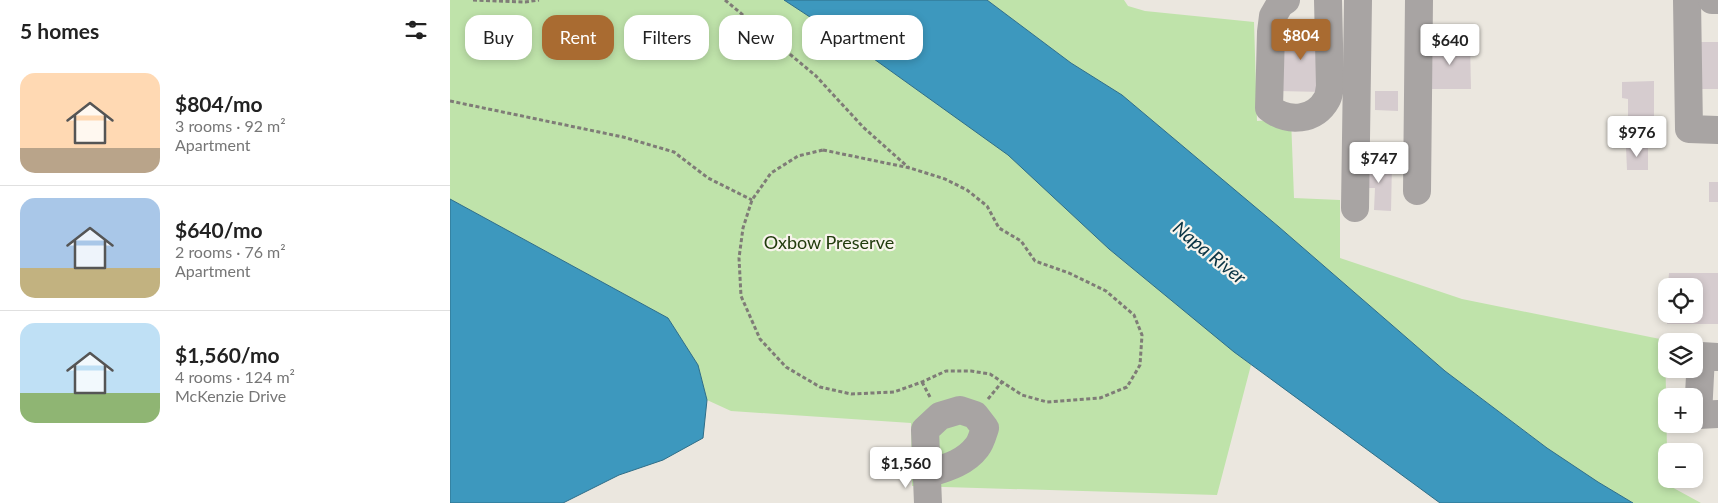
<!DOCTYPE html>
<html lang="en">
<head>
<meta charset="utf-8">
<style>
	:root { --surface:#fff; --page:#f2f2f2; --text:#222; --muted:#767676; --line:#e0e0e0; --accent:#a96b31 }
	body { margin:0; font-family:Lato,sans-serif; background:var(--page); color:var(--text); height:100vh; display:flex; flex-direction:column; font-size:19px; white-space:nowrap }
	* { box-sizing:border-box; margin:0 }
	p { font-size:16px; color:var(--muted) }
	.icon { flex:none; width:28px; height:28px; fill:none; stroke:currentColor; stroke-width:2; stroke-linecap:round; stroke-linejoin:round }
	.map { position:relative; flex:1; overflow:hidden }
	.side { display:flex; flex-direction:column; background:var(--surface); width:450px }
	.side>* { flex:none }
	.guide { position:absolute; left:15px; top:15px; width:475px; height:45px; display:flex; gap:10px }
	.fabs { position:absolute; left:1208px; top:278px; display:grid; gap:10px }
	.fabs a { display:grid; place-items:center; width:45px; height:45px; border-radius:10px; background:var(--surface); box-shadow:0 2px 8px #0003; font-size:25px }
	.price { position:absolute; translate:-50% -42px; padding:0 11px; border-radius:5px; background:#fff; color:#222; font-size:16px; line-height:32px; filter:drop-shadow(0 1px 2px #0008) }
	.price::after { content:''; position:absolute; left:50%; top:30px; width:15px; height:11px; margin-left:-8px; background:inherit; clip-path:polygon(0 0,100% 0,50% 100%) }
	.price.current { background:var(--accent); color:#fff }
	ul { padding:0; list-style:none }
	li { display:flex; align-items:center; gap:15px; height:125px; padding:0 20px }
	li+li { border-top:1px solid var(--line) }
	li span { display:grid; place-items:center; flex:none; width:140px; height:100px; border-radius:15px; color:#555 }
	li>.icon { margin-inline-start:auto }
	span .icon { width:60px; height:60px; fill:#fffc; stroke-width:1 }
	li b { font-size:21px }
	h2 { display:flex; justify-content:space-between; align-items:center; height:60px; padding:0 20px; font-size:21px }
	.pill { padding:0 18px; border-radius:15px; background:var(--surface); box-shadow:0 2px 8px #0003; font-size:18px; line-height:45px }
	.pill.current { background:var(--accent); color:#fff }
	main { display:flex; flex:1; min-height:0 }
	.map>svg:first-child { display:block }
	.green { fill:#bfe3aa }
	.water { fill:#3d98be; stroke:#2f6e88 }
	.building { fill:#d6cccf }
	.lines { fill:none; stroke-linecap:round; stroke-linejoin:round }
	.path { stroke:#7f7c77; stroke-width:3; stroke-dasharray:4 2.5; stroke-linecap:butt }
	.minor { stroke:#a8a4a3; stroke-width:28 }
	.labels { text-anchor:middle; dominant-baseline:central; stroke-width:4.5; stroke-linejoin:round; paint-order:stroke }
	.park-label { font-size:18px; fill:#223c0d; stroke:#f8f4ec }
	.water-label { font-size:19px; font-style:italic; fill:#093343; stroke:#f8f4ec }
</style>
</head>
<body>
<main>
<section class="side">
<h2>5 homes<svg class="icon" aria-label="filters" viewBox="0 0 24 24"><path d="M4 7h16M4 17h16"/><circle cx="9" cy="7" r="2"/><circle cx="15" cy="17" r="2"/></svg></h2>
<ul>
<li><span style="background:linear-gradient(#ffd9b3 75%,#b9a48a 0)"><svg class="icon" aria-label="home" viewBox="0 0 24 24"><path d="M3 11l9-7 9 7M6 9v11h12V9"/></svg></span><div><b>$804/mo</b><p>3 rooms · 92 m²</p><p>Apartment</p></div></li>
<li><span style="background:linear-gradient(#a9c7e8 70%,#c2b280 0)"><svg class="icon" aria-label="home" viewBox="0 0 24 24"><path d="M3 11l9-7 9 7M6 9v11h12V9"/></svg></span><div><b>$640/mo</b><p>2 rooms · 76 m²</p><p>Apartment</p></div></li>
<li><span style="background:linear-gradient(#bfe0f5 70%,#8fb573 0)"><svg class="icon" aria-label="home" viewBox="0 0 24 24"><path d="M3 11l9-7 9 7M6 9v11h12V9"/></svg></span><div><b>$1,560/mo</b><p>4 rooms · 124 m²</p><p>McKenzie Drive</p></div></li>
</ul>
</section>
<div class="map">
<svg width="1268" height="503" viewBox="0 0 1268 503">
	<rect width="100%" height="100%" fill="#ebe7df"/>
	<g class="green">
		<polygon points="0,0 334,0 424,59 559,155 659,249 801,365 767,495 462,486 461,423 281,411 257,400 248,365 218,318 0,199"/>
		<polygon points="537,0 674,0 678,6 695,11 804,22 807,121 841,118 844,198 890,200 890,258 1012,299 1215,340 1217,451 1216,479 1218,479 1218,485 1251,503 1183,503 1148,482 1097,448 995,371 829,227 672,95 621,63"/>
	</g>
	<g class="water">
		<polygon points="334,0 537,0 621,63 672,95 829,227 995,371 1097,448 1148,482 1183,503 990,503 784,352 659,249 558,155 424,59"/>
		<polygon points="0,199 218,318 248,365 257,400 253,438 213,460 169,475 113,503 0,503"/>
	</g>
	<g class="building">
		<polygon points="830,30 873,30 872,92 829,91"/>
		<polygon points="1247,42 1268,42 1268,89 1246,89"/>
		<polygon points="1020,43 1021,89 979,89 978,44"/>
		<polygon points="1204,81 1204,131 1178,131 1178,99 1172,98 1172,82"/>
		<polygon points="925,91 948,91 948,111 925,110"/>
		<polygon points="1176,147 1198,147 1198,170 1177,170"/>
		<polygon points="913,163 942,164 941,211 924,210 925,188 912,188"/>
		<rect x="1259" y="182" width="9" height="20"/>
		<polygon points="1219,273 1268,273 1268,324 1217,324 1218,314 1244,314 1244,286 1218,286"/>
	</g>
	<g class="lines">
		<g class="path">
			<polyline points="23,0 75,2 89,0"/>
			<polyline points="275,0 366,76 413,127 459,168"/>
			<polyline points="0,101 173,137 224,152 258,178 302,200"/>
			<polygon points="373,150 460,168 495,179 517,190 537,206 549,228 571,241 585,261 619,273 656,291 684,315 692,335 690,365 677,387 650,398 597,402 572,395 540,374 521,371 496,371 472,382 444,392 401,394 370,387 336,367 310,339 291,296 289,258 293,228 302,200 321,173 348,156"/>
			<polyline points="472,382 480,397"/>
			<polyline points="538,399 552,382"/>
		</g>
		<g class="minor">
			<path d="M836 0 830 4 823 16 821 32 819 108C838 123 865 121 877 99 879 96 879 91 880 87L878 0"/>
			<polyline points="1237,0 1239,129 1268,130"/>
			<polyline points="1262,0 1268,0"/>
			<polyline points="967,191 969,0"/>
			<polyline points="905,208 908,0"/>
			<polyline points="1268,357 1251,356 1248,415 1268,414"/>
			<path d="M477 474C496 468 515 463 527 447 531 442 533 434 535 428L525 415 510 410 490 416 475 430 478 503"/>
		</g>
	</g>
	<g class="labels">
		<g class="park-label">
			<text x="379" y="242">Oxbow Preserve</text>
		</g>
		<g class="water-label">
			<text transform="translate(760 252) rotate(39)">Napa River</text>
		</g>
	</g>
</svg>
<div class="fabs">
<a><svg class="icon" aria-label="locate" viewBox="0 0 24 24"><circle cx="12" cy="12" r="6"/><path d="M12 2v4M12 18v4M2 12h4M18 12h4"/></svg></a>
<a><svg class="icon" aria-label="layers" viewBox="0 0 24 24"><path d="M12 4l9 5-9 5-9-5zM3 14l9 5 9-5"/></svg></a>
<a>+</a>
<a>−</a>
</div>
<b class="price current" style="left:851px;top:61px">$804</b>
<b class="price" style="left:1000px;top:66px">$640</b>
<b class="price" style="left:1187px;top:158px">$976</b>
<b class="price" style="left:929px;top:184px">$747</b>
<b class="price" style="left:456px;top:489px">$1,560</b>
<div class="guide">
<a class="pill">Buy</a>
<a class="pill current">Rent</a>
<a class="pill">Filters</a>
<a class="pill">New</a>
<a class="pill">Apartment</a>
</div>
</div>
</main>
</body>
</html>
